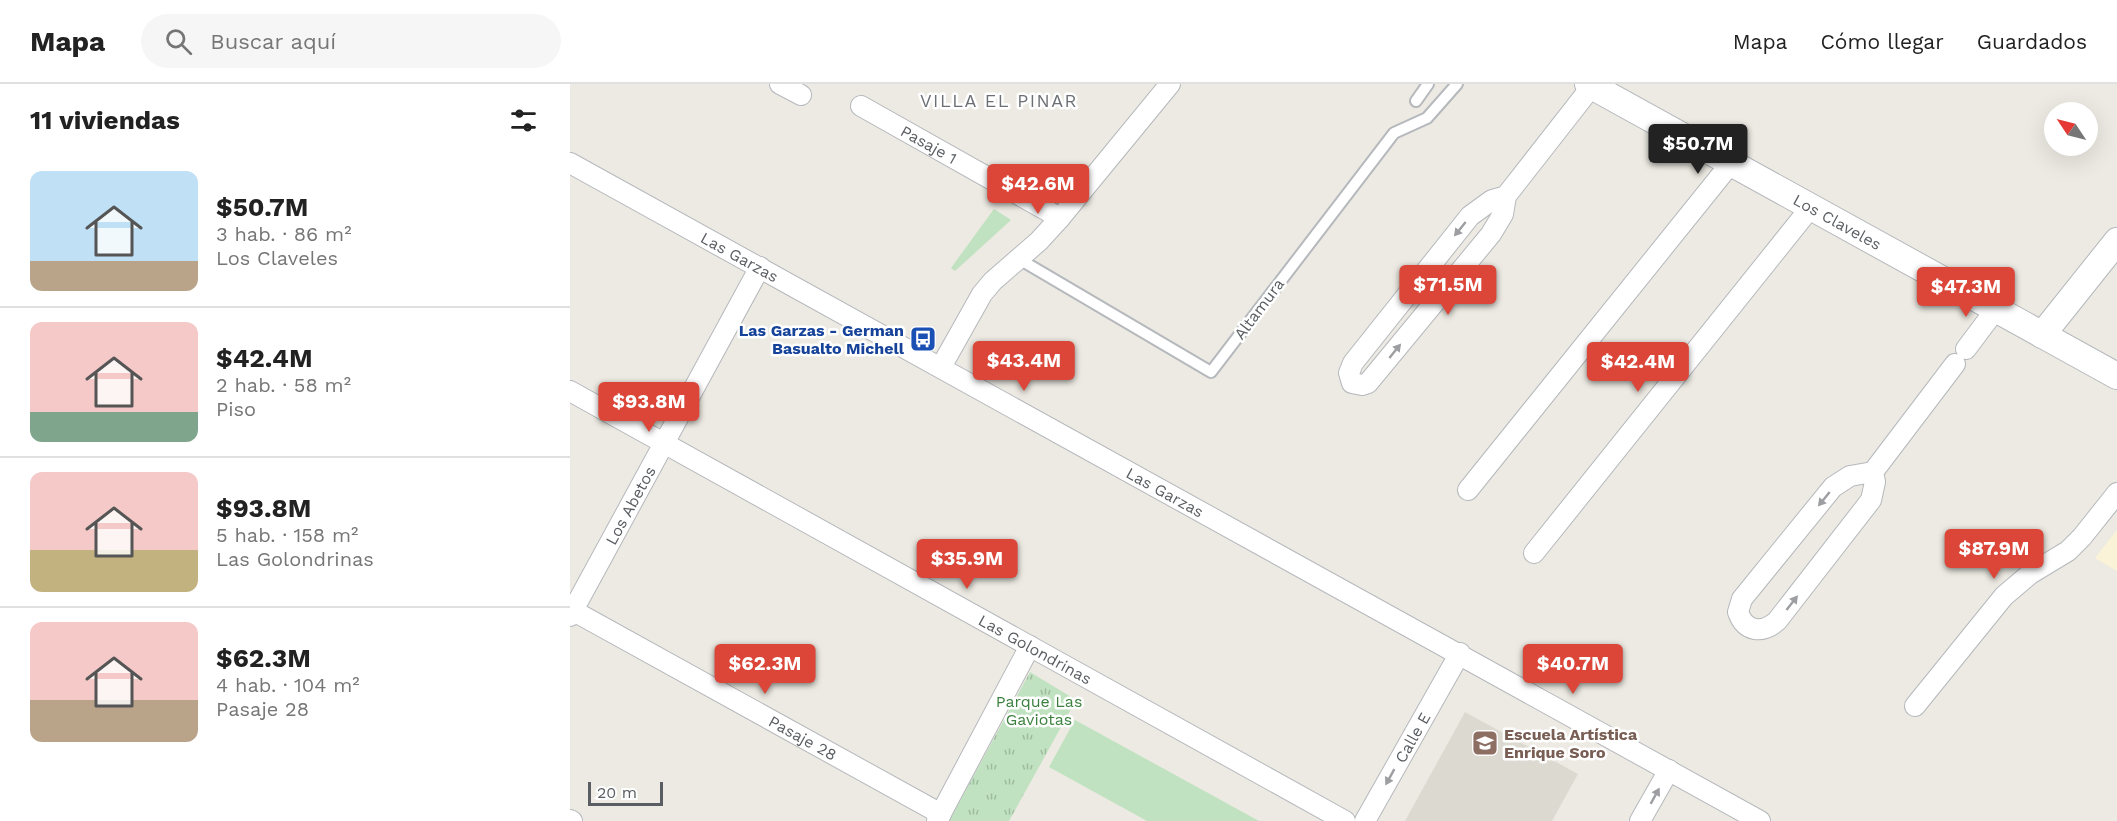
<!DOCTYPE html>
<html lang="es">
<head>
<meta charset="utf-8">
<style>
	:root { --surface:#fff; --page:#f6f6f6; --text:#222; --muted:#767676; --line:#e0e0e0; --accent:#db4639 }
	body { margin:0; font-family:"Work Sans",sans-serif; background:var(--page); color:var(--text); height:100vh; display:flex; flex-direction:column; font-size:22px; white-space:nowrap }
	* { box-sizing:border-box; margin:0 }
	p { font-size:20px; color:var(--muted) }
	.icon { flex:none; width:33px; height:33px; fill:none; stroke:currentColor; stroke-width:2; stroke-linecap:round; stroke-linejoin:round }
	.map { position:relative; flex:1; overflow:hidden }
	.panel { display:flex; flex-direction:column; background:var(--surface); width:570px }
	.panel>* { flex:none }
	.needle { width:39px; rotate:305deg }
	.tools { position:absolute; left:1474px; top:18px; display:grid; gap:12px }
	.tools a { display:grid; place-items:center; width:54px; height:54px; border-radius:50%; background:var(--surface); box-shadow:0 6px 24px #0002; font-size:30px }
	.scale { position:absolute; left:18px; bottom:15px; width:75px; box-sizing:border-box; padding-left:6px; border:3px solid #5a5e62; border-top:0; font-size:16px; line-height:21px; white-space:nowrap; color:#5a5e62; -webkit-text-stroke:4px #fff; paint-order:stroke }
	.price { position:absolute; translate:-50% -51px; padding:0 14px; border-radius:6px; background:var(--accent); color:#fff; font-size:20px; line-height:39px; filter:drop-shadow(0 2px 3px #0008) }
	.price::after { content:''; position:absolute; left:50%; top:36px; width:18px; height:14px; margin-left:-9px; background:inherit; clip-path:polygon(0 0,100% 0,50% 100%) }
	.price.on { background:#222; color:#fff }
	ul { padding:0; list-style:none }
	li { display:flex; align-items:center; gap:18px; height:150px; padding:0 30px }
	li+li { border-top:2px solid var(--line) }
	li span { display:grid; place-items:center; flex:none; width:168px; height:120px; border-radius:12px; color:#555 }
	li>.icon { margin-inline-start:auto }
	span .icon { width:72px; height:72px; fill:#fffc; stroke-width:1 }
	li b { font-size:26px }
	h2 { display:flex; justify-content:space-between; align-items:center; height:72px; padding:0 30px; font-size:26px }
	header { display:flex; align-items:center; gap:36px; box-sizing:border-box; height:84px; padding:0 30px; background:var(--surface); border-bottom:2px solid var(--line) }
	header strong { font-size:28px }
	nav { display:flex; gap:33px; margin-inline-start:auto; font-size:21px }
	.search { width:420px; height:54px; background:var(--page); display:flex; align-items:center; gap:15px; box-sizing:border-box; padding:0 21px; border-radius:33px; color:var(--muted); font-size:22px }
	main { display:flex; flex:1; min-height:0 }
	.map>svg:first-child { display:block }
	.commercial { fill:#fbf3d8 }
	.education { fill:#dcd9d0 }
	.grass { fill:#c0e2c0 }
	.park { fill:url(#park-tufts) }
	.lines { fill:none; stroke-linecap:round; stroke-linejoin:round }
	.service-casing { stroke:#b5b8bc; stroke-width:14 }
	.minor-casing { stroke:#b5b8bc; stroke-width:22 }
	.tertiary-casing { stroke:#b5b8bc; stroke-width:28 }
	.service { stroke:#fff; stroke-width:10 }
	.minor { stroke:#fff; stroke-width:20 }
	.tertiary { stroke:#fff; stroke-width:26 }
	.oneway { fill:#9c9ea1 }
	.labels { text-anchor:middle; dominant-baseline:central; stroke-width:5; stroke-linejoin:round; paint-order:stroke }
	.street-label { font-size:16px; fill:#5a5e62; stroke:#fff }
	.transit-label { font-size:16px; font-weight:bold; fill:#164399; stroke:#fff; text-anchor:end }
	.park-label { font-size:16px; fill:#3b803e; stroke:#fff }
	.education-label { font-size:16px; font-weight:bold; fill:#785e54; stroke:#fff; text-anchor:start }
	.neighbourhood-label { font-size:18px; letter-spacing:1.5px; fill:#6c7074; stroke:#fff }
</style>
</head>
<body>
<header>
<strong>Mapa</strong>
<div class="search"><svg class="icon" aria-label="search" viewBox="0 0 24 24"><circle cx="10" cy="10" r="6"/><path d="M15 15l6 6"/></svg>Buscar aquí</div>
<nav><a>Mapa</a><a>Cómo llegar</a><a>Guardados</a></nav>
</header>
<main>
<section class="panel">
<h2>11 viviendas<svg class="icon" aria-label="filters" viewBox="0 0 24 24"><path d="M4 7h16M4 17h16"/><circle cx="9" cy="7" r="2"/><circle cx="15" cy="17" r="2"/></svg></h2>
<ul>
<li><span style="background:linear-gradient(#bfe0f5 75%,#b9a48a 0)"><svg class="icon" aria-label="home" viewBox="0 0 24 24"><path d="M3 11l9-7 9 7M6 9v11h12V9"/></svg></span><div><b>$50.7M</b><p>3 hab. · 86 m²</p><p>Los Claveles</p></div></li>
<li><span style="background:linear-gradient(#f6c9c9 75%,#7fa58c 0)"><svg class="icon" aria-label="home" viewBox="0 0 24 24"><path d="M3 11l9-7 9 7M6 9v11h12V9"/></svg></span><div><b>$42.4M</b><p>2 hab. · 58 m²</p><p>Piso</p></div></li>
<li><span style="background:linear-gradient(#f6c9c9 65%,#c2b280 0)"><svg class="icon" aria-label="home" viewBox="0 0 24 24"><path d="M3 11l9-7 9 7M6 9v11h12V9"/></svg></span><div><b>$93.8M</b><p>5 hab. · 158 m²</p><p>Las Golondrinas</p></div></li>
<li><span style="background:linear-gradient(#f6c9c9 65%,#b9a48a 0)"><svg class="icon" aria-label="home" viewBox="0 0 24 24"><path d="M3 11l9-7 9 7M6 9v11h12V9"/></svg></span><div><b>$62.3M</b><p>4 hab. · 104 m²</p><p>Pasaje 28</p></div></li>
</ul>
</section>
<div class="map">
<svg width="1547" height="737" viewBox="0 0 1547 737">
	<defs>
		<pattern id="park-tufts" width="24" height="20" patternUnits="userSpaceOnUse" patternTransform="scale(1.5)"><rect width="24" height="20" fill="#c0e2c0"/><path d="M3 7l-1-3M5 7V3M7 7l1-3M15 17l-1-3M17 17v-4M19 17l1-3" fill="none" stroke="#9fba9f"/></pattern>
	</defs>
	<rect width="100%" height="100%" fill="#eceae2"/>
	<polygon class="commercial" points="1547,446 1547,487 1525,474"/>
	<polygon class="education" points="895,628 1008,690 982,737 835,737"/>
	<g class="grass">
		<polygon points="424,125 441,136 385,187 381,184"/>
		<polygon points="505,636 689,737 577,737 479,683"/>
	</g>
	<polygon class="park" points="460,588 506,616 439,737 379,737"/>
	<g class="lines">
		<defs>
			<g id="service">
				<polyline points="846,17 858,0"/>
				<polyline points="449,175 641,288 824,49 857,34 887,0"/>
			</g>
			<g id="minor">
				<polyline points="210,0 231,11"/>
				<path id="s1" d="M291 22 490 134"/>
				<path id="s2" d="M0 79 1190 737"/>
				<polyline points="936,112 933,130 921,150 798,299 792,301 782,299 779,289 783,279 900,132 922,116 936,112 1022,2"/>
				<polyline points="1396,265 1426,225"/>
				<polyline points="371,283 412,210 423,197 469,157 490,134 600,0"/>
				<path id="s3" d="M0 307 775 737"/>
				<path d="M1303 388 1280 392 1263 403 1172 515 1168 528C1175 548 1192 550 1207 537L1301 416 1305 398 1303 388 1385 280"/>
				<polyline points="898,406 1161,79"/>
				<polyline points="964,469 1241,123"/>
				<path id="s4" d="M0 525 371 730"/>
				<path id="s5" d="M0 532 190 183"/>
				<polyline points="1345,622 1434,512 1460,490 1498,467 1512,453 1547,409"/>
				<polyline points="0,736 2,737"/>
				<polyline points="367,737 460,562"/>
				<path id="s6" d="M795 737 890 569"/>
				<polyline points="1070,737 1099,686"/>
			</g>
			<g id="tertiary">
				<path id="s7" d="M1018 0 1547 292"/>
				<polyline points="1472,251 1547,157"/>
			</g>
		</defs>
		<use href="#service" class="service-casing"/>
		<use href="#minor" class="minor-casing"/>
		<use href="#tertiary" class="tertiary-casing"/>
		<use href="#service" class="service"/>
		<use href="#minor" class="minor"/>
		<use href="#tertiary" class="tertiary"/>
	</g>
	<defs><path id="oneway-solid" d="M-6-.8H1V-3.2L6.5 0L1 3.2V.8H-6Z" transform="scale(1.5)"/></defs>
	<g class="oneway">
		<use href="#oneway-solid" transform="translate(890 145) rotate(129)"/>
		<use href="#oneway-solid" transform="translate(825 267) rotate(-51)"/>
		<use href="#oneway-solid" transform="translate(1254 415) rotate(129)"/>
		<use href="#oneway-solid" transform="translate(1222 519) rotate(-52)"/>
		<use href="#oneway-solid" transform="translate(820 693) rotate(119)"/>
		<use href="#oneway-solid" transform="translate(1085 712) rotate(-61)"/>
	</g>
	<defs>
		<symbol id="bus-square" viewBox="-11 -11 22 22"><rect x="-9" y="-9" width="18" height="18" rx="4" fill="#1a4fb4" stroke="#fff"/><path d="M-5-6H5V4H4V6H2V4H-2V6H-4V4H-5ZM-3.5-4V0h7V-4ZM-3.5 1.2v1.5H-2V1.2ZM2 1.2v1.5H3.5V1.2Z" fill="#fff"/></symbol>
		<symbol id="school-square" viewBox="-11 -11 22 22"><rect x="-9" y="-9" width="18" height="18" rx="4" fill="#8d6e63" stroke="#fff"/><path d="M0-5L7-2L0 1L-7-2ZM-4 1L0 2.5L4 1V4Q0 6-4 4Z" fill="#fff"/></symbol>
	</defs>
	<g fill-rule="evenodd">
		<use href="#bus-square" x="338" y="240" width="30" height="30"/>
		<use href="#school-square" x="900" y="644" width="30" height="30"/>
	</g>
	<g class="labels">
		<g class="street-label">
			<text stroke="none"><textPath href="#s1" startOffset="78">Pasaje 1</textPath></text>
			<text stroke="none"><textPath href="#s7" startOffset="285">Los Claveles</textPath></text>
			<text stroke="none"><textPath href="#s2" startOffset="194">Las Garzas</textPath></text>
			<text transform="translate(689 225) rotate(-53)">Altamura</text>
			<text stroke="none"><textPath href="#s2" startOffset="680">Las Garzas</textPath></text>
			<text stroke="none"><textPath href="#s5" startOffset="126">Los Abetos</textPath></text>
			<text stroke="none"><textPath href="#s3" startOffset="532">Las Golondrinas</textPath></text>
			<text stroke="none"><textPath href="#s6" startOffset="96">Calle E</textPath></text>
			<text stroke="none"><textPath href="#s4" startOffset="266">Pasaje 28</textPath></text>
		</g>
		<g class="transit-label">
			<text x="334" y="246">Las Garzas - German<tspan x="334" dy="18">Basualto Michell</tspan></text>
		</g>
		<g class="park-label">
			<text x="469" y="617">Parque Las<tspan x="469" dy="18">Gaviotas</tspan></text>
		</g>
		<g class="education-label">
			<text x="934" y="650">Escuela Artística<tspan x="934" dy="18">Enrique Soro</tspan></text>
		</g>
		<g class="neighbourhood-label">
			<text x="429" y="16">VILLA EL PINAR</text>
		</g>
	</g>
</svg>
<div class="tools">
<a><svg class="needle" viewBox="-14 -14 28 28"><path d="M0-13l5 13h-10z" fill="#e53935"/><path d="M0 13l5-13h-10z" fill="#767676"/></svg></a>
</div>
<div class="scale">20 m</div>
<b class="price on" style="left:1128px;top:91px">$50.7M</b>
<b class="price" style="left:468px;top:131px">$42.6M</b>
<b class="price" style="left:878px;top:232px">$71.5M</b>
<b class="price" style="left:1396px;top:234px">$47.3M</b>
<b class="price" style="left:454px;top:308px">$43.4M</b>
<b class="price" style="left:1068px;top:309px">$42.4M</b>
<b class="price" style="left:79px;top:349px">$93.8M</b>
<b class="price" style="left:1424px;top:496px">$87.9M</b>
<b class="price" style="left:397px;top:506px">$35.9M</b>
<b class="price" style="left:195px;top:611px">$62.3M</b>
<b class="price" style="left:1003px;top:611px">$40.7M</b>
</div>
</main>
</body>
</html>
